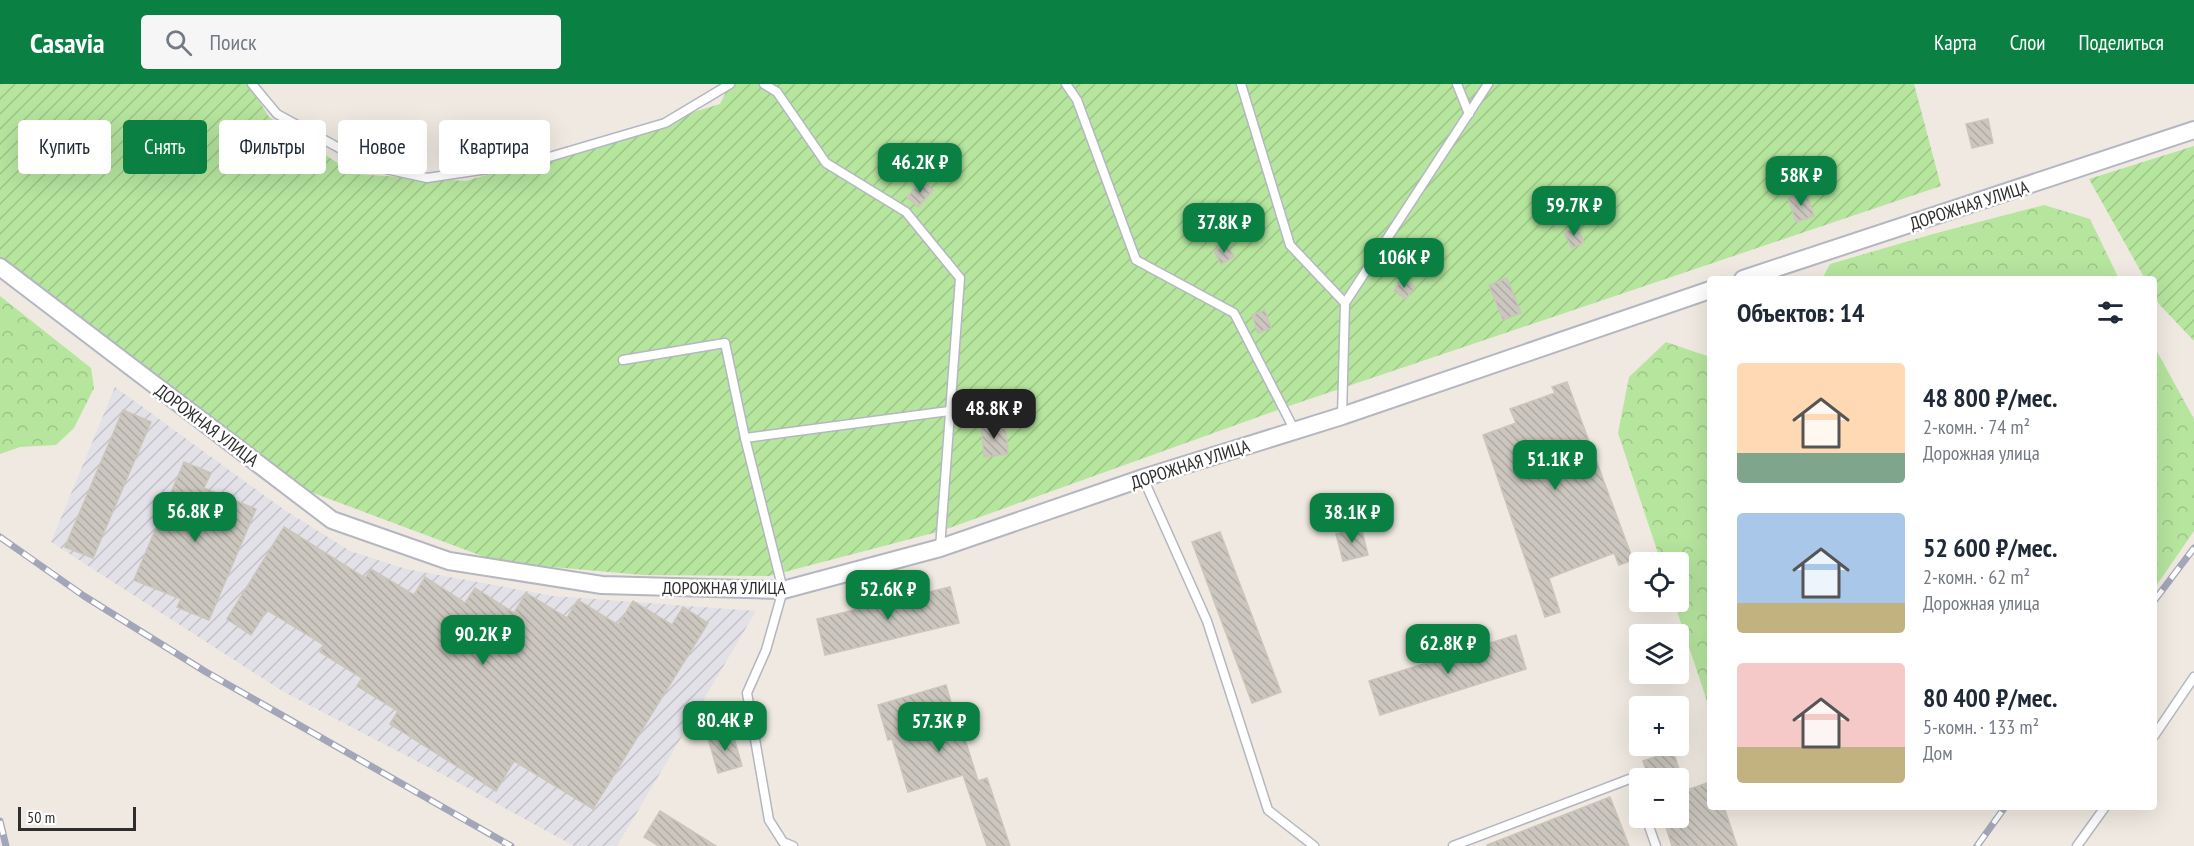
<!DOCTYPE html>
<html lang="ru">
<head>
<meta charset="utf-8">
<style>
	:root { --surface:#fff; --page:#f6f6f7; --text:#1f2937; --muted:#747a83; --accent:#0b8043 }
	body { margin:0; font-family:"PT Sans Narrow",sans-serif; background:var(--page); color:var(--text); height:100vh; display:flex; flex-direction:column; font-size:22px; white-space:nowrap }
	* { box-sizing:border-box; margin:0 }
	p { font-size:20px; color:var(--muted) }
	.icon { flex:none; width:33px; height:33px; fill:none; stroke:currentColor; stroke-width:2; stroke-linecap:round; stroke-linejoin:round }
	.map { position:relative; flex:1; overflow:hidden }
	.drawer { position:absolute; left:1707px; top:192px; width:450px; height:534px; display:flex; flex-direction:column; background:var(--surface); border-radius:6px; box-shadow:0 6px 24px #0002 }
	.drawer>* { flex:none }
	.guide { position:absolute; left:18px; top:36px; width:570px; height:54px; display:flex; gap:12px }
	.buttons { position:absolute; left:1629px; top:468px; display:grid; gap:12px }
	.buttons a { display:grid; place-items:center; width:60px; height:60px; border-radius:6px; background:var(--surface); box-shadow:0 6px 24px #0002; font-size:30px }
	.scale { position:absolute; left:18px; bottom:15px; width:118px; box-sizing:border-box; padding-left:6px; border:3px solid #2e2e2e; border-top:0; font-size:16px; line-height:21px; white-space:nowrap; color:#2e2e2e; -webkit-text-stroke:4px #fff; paint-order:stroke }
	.price { position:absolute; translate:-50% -51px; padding:0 14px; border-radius:12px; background:var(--accent); color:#fff; font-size:20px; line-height:39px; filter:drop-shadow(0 2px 3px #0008) }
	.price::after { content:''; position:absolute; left:50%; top:36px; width:18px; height:14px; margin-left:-9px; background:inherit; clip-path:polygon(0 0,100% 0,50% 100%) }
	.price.current { background:#222; color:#fff }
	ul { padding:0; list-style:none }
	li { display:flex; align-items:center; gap:18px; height:150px; padding:0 30px }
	li span { display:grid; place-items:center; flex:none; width:168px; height:120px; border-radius:6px; color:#555 }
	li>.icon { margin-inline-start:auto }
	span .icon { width:72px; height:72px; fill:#fffc; stroke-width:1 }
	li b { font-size:26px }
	h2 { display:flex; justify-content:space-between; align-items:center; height:72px; padding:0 30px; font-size:26px }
	.pill { padding:0 21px; border-radius:6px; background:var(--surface); box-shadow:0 6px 24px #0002; font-size:21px; line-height:54px }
	.pill.current { background:var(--accent); color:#fff }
	header { display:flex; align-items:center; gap:36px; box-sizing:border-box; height:84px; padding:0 30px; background:var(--accent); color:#fff }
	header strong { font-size:28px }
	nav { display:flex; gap:33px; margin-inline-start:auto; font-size:21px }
	.search { width:420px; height:54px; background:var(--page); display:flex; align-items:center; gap:15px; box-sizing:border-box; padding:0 21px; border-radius:6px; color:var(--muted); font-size:22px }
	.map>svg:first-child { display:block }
	.industrial { fill:url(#industrial-furrows) }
	.forest { fill:url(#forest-crowns) }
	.garden { fill:url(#garden-furrows) }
	.building { fill:url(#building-back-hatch); stroke:#cbc5ba; stroke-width:1.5 }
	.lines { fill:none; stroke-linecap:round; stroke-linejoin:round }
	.lane-casing { stroke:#b4b7c1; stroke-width:11 }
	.street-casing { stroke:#b4b7c1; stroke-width:20 }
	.lane { stroke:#fff; stroke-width:8 }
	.street { stroke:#fff; stroke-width:16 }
	.rail-casing { stroke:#a3a6b8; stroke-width:7 }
	.rail { stroke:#fff; stroke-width:4.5; stroke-dasharray:14; stroke-linecap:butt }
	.labels { text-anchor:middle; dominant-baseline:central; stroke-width:5; stroke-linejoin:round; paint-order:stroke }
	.street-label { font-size:18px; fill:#2e2e2e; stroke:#fff }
</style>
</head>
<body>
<header>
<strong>Casavia</strong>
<div class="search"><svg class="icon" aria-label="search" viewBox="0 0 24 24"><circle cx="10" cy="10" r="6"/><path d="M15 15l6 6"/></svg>Поиск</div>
<nav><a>Карта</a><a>Слои</a><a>Поделиться</a></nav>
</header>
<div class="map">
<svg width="2194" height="762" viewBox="0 0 2194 762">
	<defs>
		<pattern id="industrial-furrows" width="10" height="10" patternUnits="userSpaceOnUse" patternTransform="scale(1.5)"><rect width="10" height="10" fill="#e3e1e8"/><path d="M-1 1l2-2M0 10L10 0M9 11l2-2" fill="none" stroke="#c3c1c7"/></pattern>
		<pattern id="forest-crowns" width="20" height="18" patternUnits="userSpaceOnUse" patternTransform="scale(1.5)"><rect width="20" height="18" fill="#b6e59e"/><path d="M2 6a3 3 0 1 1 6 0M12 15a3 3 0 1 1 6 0" fill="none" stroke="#9dc588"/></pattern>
		<pattern id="garden-furrows" width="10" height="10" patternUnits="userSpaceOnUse" patternTransform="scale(1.5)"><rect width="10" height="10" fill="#b6e59e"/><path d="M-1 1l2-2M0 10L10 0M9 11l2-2" fill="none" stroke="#9dc588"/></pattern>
		<pattern id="building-back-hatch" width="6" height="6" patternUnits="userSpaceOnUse" patternTransform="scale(1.5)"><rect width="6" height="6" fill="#cbc7bf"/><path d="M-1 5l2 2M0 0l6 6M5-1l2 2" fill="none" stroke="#afaba4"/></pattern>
	</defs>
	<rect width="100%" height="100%" fill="#efe9e1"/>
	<polygon class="industrial" points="115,303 283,425 350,467 406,485 553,512 756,527 617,762 574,762 459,699 284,608 51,458"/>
	<g class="forest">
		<polygon points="2044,121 2090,135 2119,195 1822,195 1830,180 1933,150"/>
		<polygon points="0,212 91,284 94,304 74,344 56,361 20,363 0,370"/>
		<polygon points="1666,258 1710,273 1710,626 1674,518 1678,518 1678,478 1661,478 1618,349 1629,293"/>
		<polygon points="2154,262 2194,335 2194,447 2154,505"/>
	</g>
	<g class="garden">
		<polygon points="0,0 249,0 269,33 354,90 466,97 720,20 730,0 1914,0 1941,102 1283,324 941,447 769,492 643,491 498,478 300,404 0,173"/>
		<polygon points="2194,62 2194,257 2159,220 2154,211 2154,195 2145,195 2089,95"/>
	</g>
	<g class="building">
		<polygon points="1988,35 1993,59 1972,64 1966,40"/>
		<polygon points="922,96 933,106 918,123 907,113"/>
		<polygon points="1806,108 1814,132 1796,138 1788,114"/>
		<polygon points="1576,142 1584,158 1572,164 1564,149"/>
		<polygon points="1227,160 1234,173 1221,180 1214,167"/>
		<polygon points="1402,194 1415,203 1406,215 1394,207"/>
		<polygon points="1507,194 1521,229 1503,236 1489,201"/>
		<polygon points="1265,226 1271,244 1258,249 1252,231"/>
		<polygon points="1567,298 1633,476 1619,481 1614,469 1549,494 1560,528 1545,533 1483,351 1516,339 1510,325 1555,309 1552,303"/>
		<polygon points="123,326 151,338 93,474 65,463"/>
		<polygon points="1005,339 1008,370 984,373 981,342"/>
		<polygon points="184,378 211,389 204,404 256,425 209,536 177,523 181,515 134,496"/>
		<polygon points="284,443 365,494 371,485 414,511 425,493 465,519 475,504 514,529 526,509 567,534 578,516 618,541 633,517 672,541 683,523 708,539 593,725 514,677 496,707 390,640 398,627 357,602 362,594 320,568 324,561 267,526 251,551 227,535"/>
		<polygon points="1361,443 1368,471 1343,477 1336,450"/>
		<polygon points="1220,448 1281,608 1252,619 1192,458"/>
		<polygon points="950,503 959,539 825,571 817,535"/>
		<polygon points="1516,551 1526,585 1380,631 1369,597"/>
		<polygon points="946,601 960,650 963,649 978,697 987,694 1010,762 987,762 963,691 908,708 892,655 888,656 878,621"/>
		<polygon points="732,647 742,682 718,689 708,654"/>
		<polygon points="1673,667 1682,694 1649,694 1643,677"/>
		<polygon points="1710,698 1710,723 1724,723 1737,762 1672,762 1663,734 1678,734 1678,709"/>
		<polygon points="1610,713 1629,762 1487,762 1487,761"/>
		<polygon points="660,727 716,762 659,762 644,753"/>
	</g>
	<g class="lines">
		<defs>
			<g id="lane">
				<polyline points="252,0 277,30 372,82 427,94 529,79 665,39 730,0"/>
				<polyline points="764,0 777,8 826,79 906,128 960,194 940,464"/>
				<polyline points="1066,0 1077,16 1136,176 1234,229 1295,347"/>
				<polyline points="1241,0 1290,161 1345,219 1342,332"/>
				<polyline points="1457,0 1469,30"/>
				<polyline points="1345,219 1488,0"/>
				<polyline points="623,276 725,259 745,354 783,506 766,566 747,609 769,736 783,758 793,762"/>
				<polyline points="745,354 949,327"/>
				<polyline points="1143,394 1207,537 1268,726 1314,762"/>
				<polyline points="2154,652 2194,593"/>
				<polyline points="1646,734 1656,762"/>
				<polyline points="1453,762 1632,694 1640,715"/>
				<polyline points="2077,762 2105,723"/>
			</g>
			<g id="street">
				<polyline points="0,183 332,436 449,477 602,501 783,506 940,464 1143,394 1342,332 1710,206"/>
				<polyline points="1743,195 2194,46"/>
			</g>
		</defs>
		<use href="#lane" class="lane-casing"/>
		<use href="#street" class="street-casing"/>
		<use href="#lane" class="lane"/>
		<use href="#street" class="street"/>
		<defs>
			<g id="rail">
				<polyline points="0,453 84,512 206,588 511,762"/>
				<polyline points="2154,517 2194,464"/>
				<polyline points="0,737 6,762"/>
				<polyline points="1977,762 2005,723"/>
			</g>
		</defs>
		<use href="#rail" class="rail-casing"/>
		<use href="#rail" class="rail"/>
	</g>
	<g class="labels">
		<g class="street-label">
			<text transform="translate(1969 121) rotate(-18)">ДОРОЖНАЯ УЛИЦА</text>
			<text transform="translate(207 341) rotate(37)">ДОРОЖНАЯ УЛИЦА</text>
			<text transform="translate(1190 380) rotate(-18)">ДОРОЖНАЯ УЛИЦА</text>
			<text x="724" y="503">ДОРОЖНАЯ УЛИЦА</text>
		</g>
	</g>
</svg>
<div class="buttons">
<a><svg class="icon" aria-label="locate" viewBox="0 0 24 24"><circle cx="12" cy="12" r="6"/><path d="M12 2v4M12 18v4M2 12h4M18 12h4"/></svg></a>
<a><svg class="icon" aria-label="layers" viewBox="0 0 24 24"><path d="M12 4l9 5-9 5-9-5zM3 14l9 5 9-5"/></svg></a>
<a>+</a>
<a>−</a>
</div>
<div class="scale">50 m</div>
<b class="price" style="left:920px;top:110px">46.2K ₽</b>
<b class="price" style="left:1801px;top:123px">58K ₽</b>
<b class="price" style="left:1574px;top:153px">59.7K ₽</b>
<b class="price" style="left:1224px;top:170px">37.8K ₽</b>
<b class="price" style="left:1404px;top:205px">106K ₽</b>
<b class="price current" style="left:994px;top:356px">48.8K ₽</b>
<b class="price" style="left:1555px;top:407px">51.1K ₽</b>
<b class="price" style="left:195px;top:459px">56.8K ₽</b>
<b class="price" style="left:1352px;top:460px">38.1K ₽</b>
<b class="price" style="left:888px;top:537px">52.6K ₽</b>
<b class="price" style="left:483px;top:582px">90.2K ₽</b>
<b class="price" style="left:1448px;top:591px">62.8K ₽</b>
<b class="price" style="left:725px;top:668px">80.4K ₽</b>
<b class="price" style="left:939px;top:669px">57.3K ₽</b>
<div class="guide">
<a class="pill">Купить</a>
<a class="pill current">Снять</a>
<a class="pill">Фильтры</a>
<a class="pill">Новое</a>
<a class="pill">Квартира</a>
</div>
<section class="drawer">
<h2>Объектов: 14<svg class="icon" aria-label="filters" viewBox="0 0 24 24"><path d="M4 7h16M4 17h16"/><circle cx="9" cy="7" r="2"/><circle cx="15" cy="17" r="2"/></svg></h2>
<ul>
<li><span style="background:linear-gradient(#ffd9b3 75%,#7fa58c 0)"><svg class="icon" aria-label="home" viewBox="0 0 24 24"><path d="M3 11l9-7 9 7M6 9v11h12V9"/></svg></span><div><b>48 800 ₽/мес.</b><p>2-комн. · 74 m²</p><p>Дорожная улица</p></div></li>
<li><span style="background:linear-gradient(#a9c7e8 75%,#c2b280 0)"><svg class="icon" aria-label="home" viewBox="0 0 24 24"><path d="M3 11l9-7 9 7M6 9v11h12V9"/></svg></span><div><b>52 600 ₽/мес.</b><p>2-комн. · 62 m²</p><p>Дорожная улица</p></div></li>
<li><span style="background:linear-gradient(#f6c9c9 70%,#c2b280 0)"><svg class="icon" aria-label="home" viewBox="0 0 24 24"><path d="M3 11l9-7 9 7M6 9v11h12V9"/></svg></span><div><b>80 400 ₽/мес.</b><p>5-комн. · 133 m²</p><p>Дом</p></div></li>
</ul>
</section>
</div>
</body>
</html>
